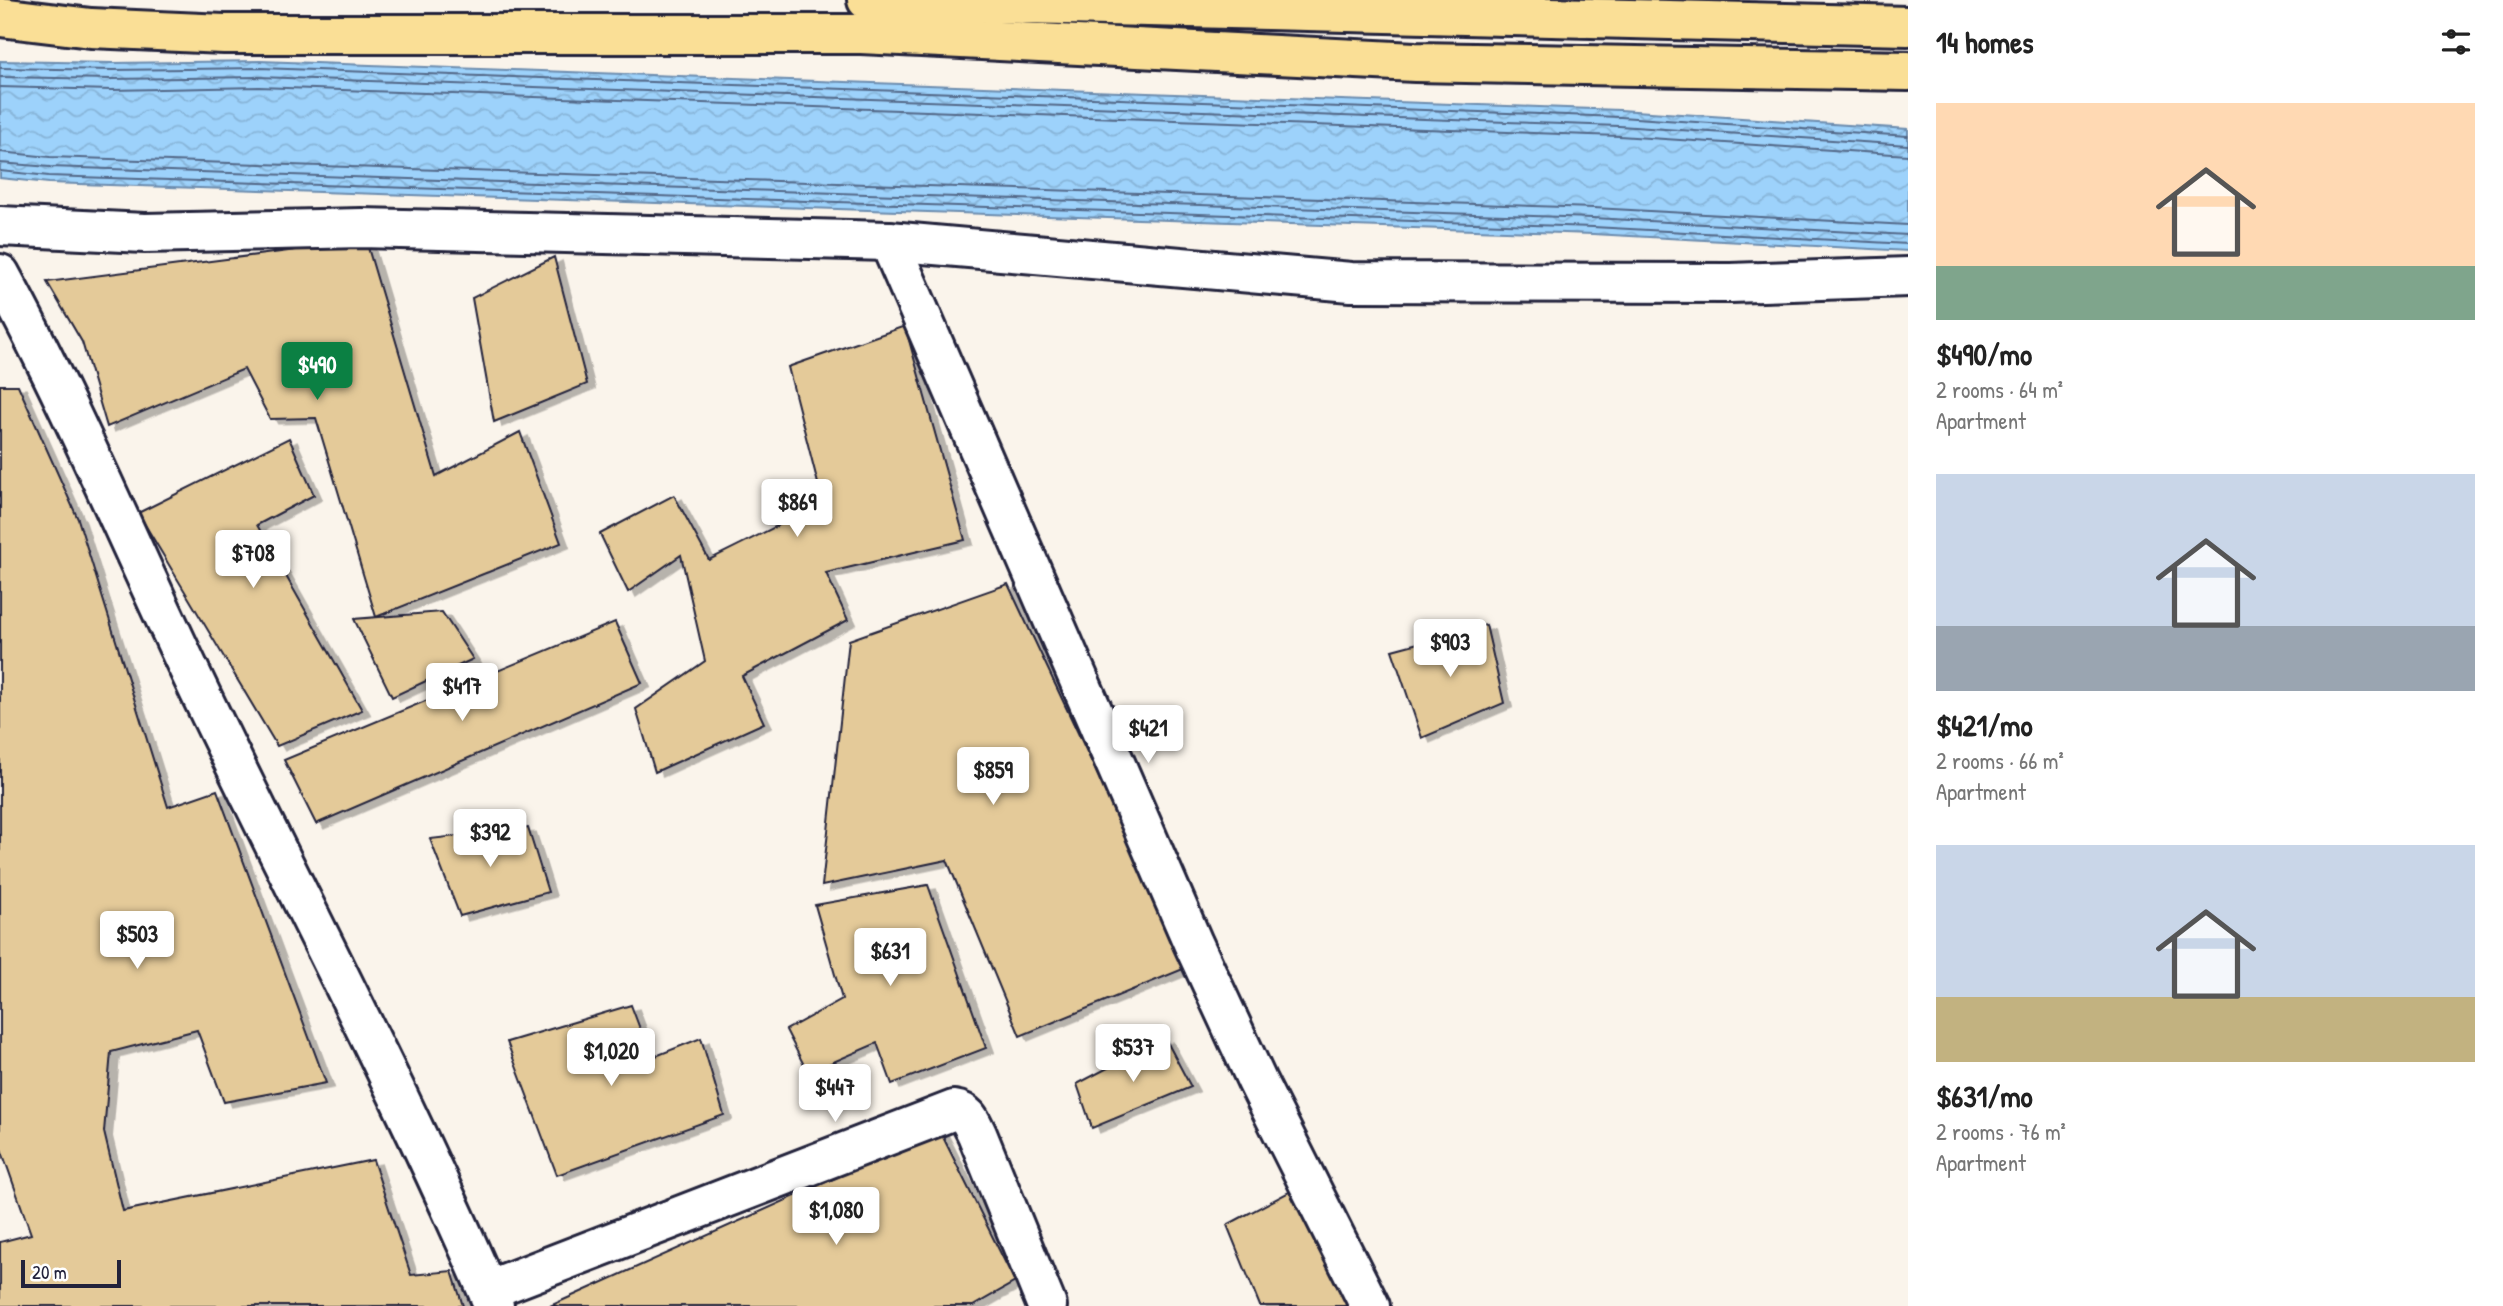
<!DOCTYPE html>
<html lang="en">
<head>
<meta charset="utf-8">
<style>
	:root { --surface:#fff; --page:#f2f2f2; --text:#222; --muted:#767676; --accent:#0b8043 }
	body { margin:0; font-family:"Patrick Hand",sans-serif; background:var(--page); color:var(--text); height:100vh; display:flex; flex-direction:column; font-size:26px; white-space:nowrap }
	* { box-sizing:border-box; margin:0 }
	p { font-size:23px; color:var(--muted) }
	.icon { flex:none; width:38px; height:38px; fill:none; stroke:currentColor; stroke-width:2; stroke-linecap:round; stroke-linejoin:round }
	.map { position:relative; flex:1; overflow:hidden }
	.panel { display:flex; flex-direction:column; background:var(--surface); width:595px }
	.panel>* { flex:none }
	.scale { position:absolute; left:21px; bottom:18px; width:100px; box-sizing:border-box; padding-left:7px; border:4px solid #22223b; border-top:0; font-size:19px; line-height:24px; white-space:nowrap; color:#22223b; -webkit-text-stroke:5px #fff; paint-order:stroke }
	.price { position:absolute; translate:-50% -60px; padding:0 16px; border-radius:7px; background:#fff; color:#222; font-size:23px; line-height:46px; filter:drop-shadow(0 2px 4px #0008) }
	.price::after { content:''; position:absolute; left:50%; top:42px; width:21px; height:16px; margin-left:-10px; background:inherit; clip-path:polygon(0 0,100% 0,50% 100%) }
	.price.selected { background:var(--accent); color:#fff }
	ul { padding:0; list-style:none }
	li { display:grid; align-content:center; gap:14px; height:371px; padding:0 28px }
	li span { display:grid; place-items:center; height:217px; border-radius:0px; color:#555 }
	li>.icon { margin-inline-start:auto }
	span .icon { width:126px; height:126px; fill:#fffc; stroke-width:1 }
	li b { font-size:30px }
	h2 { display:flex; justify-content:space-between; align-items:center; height:84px; padding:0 28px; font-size:30px }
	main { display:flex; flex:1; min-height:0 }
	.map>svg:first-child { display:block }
	.water { fill:url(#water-waves); stroke:#6c8cae; stroke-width:2 }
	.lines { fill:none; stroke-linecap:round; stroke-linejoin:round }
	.shore { stroke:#536888; stroke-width:2 }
	.building { fill:#e4ca99; stroke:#22223b; stroke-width:2; filter:url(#shadow) }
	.minor-casing { stroke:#22223b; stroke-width:44 }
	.highway-casing { stroke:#22223b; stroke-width:44 }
	.minor { stroke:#fff; stroke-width:38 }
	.highway { stroke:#fadf96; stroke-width:38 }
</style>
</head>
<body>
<main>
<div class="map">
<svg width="1908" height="1306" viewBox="0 0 1908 1306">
	<defs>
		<pattern id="water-waves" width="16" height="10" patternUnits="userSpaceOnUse" patternTransform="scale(1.75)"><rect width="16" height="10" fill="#9dd2fb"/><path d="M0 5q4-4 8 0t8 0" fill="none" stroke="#87b4d8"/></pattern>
		<filter id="shadow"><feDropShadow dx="8" dy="4.5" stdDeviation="0" flood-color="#0004"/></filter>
	</defs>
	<rect width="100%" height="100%" fill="#faf4eb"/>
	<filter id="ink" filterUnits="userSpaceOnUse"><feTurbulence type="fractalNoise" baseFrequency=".0143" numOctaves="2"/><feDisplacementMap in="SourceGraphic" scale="14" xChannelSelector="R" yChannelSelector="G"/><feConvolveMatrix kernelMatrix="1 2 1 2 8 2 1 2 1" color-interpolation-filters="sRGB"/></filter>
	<g filter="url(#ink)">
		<polygon class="water" points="0,61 113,63 260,61 1620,110 1908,129 1908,251 1593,234 49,183 0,178"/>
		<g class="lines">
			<g class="shore">
				<polyline points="0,68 113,70 260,68 1620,117 1908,136"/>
				<polyline points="0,77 112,79 259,77 1619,126 1908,145"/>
				<polyline points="0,87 112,90 259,87 1619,136 1908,155"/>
				<polyline points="0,152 50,157 1594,208 1908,225"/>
				<polyline points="0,163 50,167 1593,218 1908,235"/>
				<polyline points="0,171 49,176 1593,227 1908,244"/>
			</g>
		</g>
		<g class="building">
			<polygon points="366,241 436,476 520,432 561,543 376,617 316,418 270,419 244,369 107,427 82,342 47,282"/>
			<polygon points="554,257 587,384 494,422 472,298"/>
			<polygon points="905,326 965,540 826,573 848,620 742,676 764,723 655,772 636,709 705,661 681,555 628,592 600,534 674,495 709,560 823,503 788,367"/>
			<polygon points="0,385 18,385 78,519 168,807 217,790 326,1083 224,1102 197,1030 111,1052 104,1132 123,1211 373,1160 411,1275 452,1271 463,1306 0,1306 0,1242 31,1234 0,1146"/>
			<polygon points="289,438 314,495 257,525 362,710 277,746 138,513"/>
			<polygon points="1008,584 1188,967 1020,1036 947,860 822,886 849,640"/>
			<polygon points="442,612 473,659 392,697 354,619"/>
			<polygon points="615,622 642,683 316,824 284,760"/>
			<polygon points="1486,625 1504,703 1422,738 1392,650"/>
			<polygon points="528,828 548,892 460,916 430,839"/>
			<polygon points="928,885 986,1048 892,1084 877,1043 808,1073 786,1030 842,999 815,905"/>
			<polygon points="631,1005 651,1058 701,1038 724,1115 557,1175 507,1042"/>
			<polygon points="1165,1038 1191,1087 1092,1128 1077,1084"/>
			<polygon points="940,1131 1015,1282 973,1306 550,1306"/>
			<polygon points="1304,1184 1365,1306 1260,1306 1227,1225"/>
		</g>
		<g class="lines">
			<defs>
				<g id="minor">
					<polyline points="0,226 145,233 361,228 889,241 1351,282 1731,283 1908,277"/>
					<polyline points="889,241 1193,943 1257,1081 1370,1306"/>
					<path d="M0 274C75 412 135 558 203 699 300 901 406 1100 494 1306"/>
					<path d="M488 1290 954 1110C968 1112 971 1122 977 1134L1047 1306"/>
				</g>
				<g id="highway">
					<polyline points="867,0 1908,26"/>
					<polyline points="0,17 91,28 224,34 861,34 1415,62 1908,71"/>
				</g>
			</defs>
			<use href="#minor" class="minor-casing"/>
			<use href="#highway" class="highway-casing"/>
			<use href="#minor" class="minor"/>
			<use href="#highway" class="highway"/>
		</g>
	</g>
</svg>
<div class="scale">20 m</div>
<b class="price selected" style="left:317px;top:402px">$490</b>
<b class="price" style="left:797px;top:539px">$869</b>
<b class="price" style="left:253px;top:590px">$708</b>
<b class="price" style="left:1450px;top:679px">$903</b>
<b class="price" style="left:462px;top:723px">$417</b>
<b class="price" style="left:1148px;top:765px">$421</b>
<b class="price" style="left:993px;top:807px">$859</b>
<b class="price" style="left:490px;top:869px">$392</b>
<b class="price" style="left:137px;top:971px">$503</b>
<b class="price" style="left:890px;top:988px">$631</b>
<b class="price" style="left:1133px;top:1084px">$537</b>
<b class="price" style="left:611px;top:1088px">$1,020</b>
<b class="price" style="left:835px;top:1124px">$447</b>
<b class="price" style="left:836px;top:1247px">$1,080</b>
</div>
<section class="panel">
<h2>14 homes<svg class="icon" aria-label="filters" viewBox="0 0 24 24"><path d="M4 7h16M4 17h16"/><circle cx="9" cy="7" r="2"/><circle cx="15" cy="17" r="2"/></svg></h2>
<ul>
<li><span style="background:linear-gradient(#ffd9b3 75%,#7fa58c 0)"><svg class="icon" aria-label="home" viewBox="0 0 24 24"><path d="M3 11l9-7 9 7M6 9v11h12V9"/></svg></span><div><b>$490/mo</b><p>2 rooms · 64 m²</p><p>Apartment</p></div></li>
<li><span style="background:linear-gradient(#c9d6e8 70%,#9aa5b1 0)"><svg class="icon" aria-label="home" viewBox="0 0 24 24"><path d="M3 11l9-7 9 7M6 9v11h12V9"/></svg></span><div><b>$421/mo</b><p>2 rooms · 66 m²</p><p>Apartment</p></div></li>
<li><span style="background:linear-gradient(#c9d6e8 70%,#c2b280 0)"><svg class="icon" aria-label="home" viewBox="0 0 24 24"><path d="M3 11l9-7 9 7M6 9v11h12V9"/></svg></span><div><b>$631/mo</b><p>2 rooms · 76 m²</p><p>Apartment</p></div></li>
</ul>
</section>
</main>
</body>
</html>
